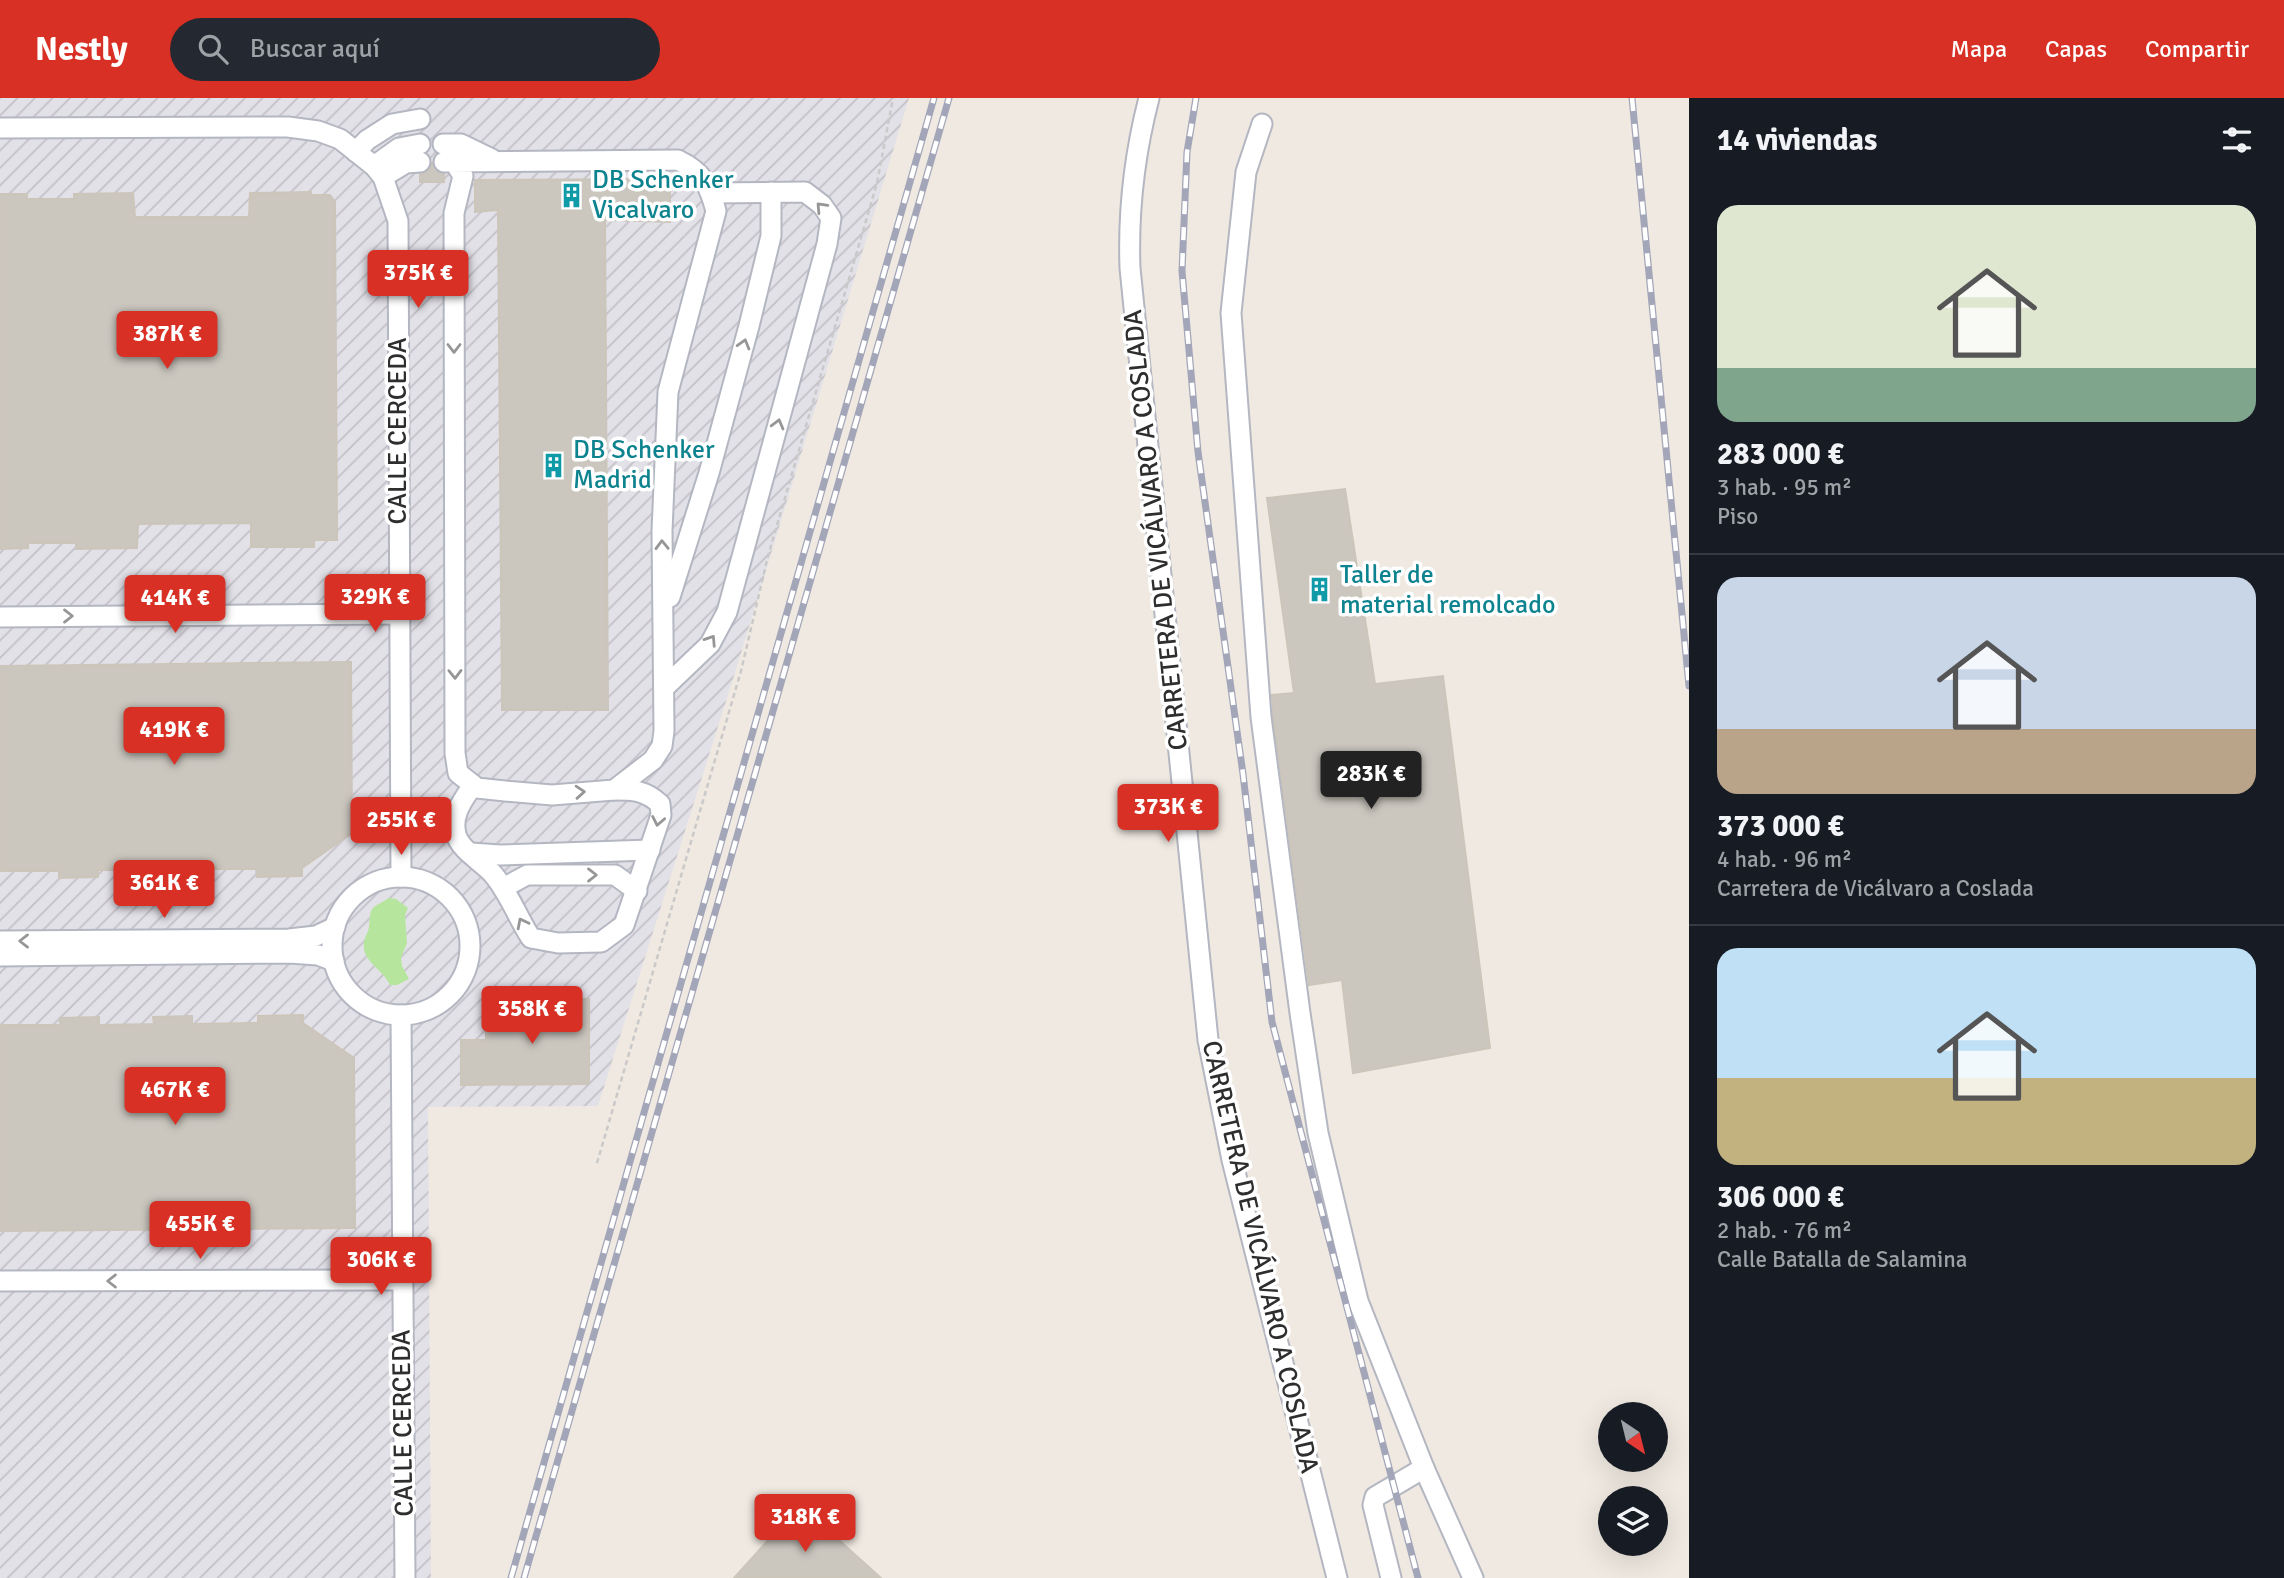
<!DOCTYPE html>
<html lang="es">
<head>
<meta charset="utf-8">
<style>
	:root { --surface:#171b24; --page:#242831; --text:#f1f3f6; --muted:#9ea1a6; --line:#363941; --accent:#d93025 }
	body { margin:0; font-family:Signika,sans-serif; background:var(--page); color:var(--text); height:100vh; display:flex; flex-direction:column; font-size:26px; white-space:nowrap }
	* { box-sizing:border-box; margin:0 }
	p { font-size:23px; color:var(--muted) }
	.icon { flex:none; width:38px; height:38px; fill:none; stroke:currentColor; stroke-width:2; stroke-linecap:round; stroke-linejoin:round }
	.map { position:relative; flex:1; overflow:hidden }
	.sheet { display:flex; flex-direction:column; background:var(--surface); width:595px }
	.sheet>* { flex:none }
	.needle { width:46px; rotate:145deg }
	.controls { position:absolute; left:1598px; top:1304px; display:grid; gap:14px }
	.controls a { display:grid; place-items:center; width:70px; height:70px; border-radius:50%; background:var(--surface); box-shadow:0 7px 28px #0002; font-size:35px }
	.price { position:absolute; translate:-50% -60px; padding:0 16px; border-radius:7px; background:var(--accent); color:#fff; font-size:23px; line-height:46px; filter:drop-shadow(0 2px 4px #0008) }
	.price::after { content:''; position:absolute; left:50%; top:42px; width:21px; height:16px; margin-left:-10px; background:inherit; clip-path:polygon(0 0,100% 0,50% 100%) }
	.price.selected { background:#222; color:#fff }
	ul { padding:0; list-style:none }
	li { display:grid; align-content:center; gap:14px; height:371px; padding:0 28px }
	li+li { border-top:2px solid var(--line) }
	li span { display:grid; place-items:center; height:217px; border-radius:21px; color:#555 }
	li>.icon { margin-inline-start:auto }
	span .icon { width:126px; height:126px; fill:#fffc; stroke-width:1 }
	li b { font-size:30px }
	h2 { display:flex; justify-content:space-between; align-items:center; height:84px; padding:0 28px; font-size:30px }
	header { display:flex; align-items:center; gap:42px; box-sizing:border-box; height:98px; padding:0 35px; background:var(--accent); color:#fff }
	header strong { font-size:33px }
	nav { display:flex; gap:38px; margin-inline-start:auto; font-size:24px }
	.search { width:490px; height:63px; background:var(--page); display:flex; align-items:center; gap:18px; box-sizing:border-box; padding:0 24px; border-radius:38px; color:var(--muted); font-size:26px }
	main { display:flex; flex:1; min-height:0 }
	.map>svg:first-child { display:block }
	.industrial { fill:url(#industrial-furrows) }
	.green { fill:#b6e59e }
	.building { fill:#cbc7bf; stroke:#cbc5ba; stroke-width:2 }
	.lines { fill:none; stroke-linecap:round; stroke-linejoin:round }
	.minor-casing { stroke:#b4b7c1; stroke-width:23 }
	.path { stroke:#c9c9c9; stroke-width:2.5; stroke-dasharray:5 3.5; stroke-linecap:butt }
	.minor { stroke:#fff; stroke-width:19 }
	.rail-casing { stroke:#a3a6b8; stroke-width:7 }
	.rail { stroke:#fff; stroke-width:4.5; stroke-dasharray:13; stroke-linecap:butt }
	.oneway { stroke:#969696 }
	.labels { text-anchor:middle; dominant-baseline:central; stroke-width:7; stroke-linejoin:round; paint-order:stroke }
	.culture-label { font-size:26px; fill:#0d838f; stroke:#fff; text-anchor:start }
	.street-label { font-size:26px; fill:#2e2e2e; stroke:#fff }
</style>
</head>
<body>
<header>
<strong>Nestly</strong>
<div class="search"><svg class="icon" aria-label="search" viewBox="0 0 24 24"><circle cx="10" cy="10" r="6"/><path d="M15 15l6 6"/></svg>Buscar aquí</div>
<nav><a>Mapa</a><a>Capas</a><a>Compartir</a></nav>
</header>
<main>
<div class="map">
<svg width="1689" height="1480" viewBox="0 0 1689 1480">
	<defs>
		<pattern id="industrial-furrows" width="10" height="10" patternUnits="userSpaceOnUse" patternTransform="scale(1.75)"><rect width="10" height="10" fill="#e3e1e8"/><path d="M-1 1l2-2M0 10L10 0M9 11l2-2" fill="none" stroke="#c3c1c7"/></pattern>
	</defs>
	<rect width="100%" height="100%" fill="#efe9e1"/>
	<polygon class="industrial" points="0,0 909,0 734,578 598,1008 428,1009 431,1480 0,1480"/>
	<path class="green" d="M389 800 396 801 408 810 405 817 407 845 401 860 402 868 409 881 397 887H390C384 872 361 863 364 845 364 840 368 835 369 829 371 806 370 812 389 800Z"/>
	<g class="building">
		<polygon points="432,65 437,74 444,76 444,84 420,84 420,76 427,74"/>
		<polygon points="670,81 670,124 605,122 608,612 502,612 498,112 475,114 475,82"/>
		<polygon points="311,94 311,97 330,97 335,104 337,442 314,442 314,449 251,449 251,425 138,426 137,450 76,451 76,445 28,445 28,450 0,451 0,96 27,96 27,101 74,101 74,96 133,95 135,119 249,119 250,95"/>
		<polygon points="1345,391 1375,586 1443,578 1490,950 1353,975 1342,882 1309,887 1273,618 1272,597 1294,595 1267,400"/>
		<polygon points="351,564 352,735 302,770 302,778 257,779 256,771 191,771 191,779 152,779 152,772 98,772 98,779 59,780 59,773 0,773 0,568"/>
		<polygon points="589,901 589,986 461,987 461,942 486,942 486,923 513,923 513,902"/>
		<polygon points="303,917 303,925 354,960 355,1130 0,1133 0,927 60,927 60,920 99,919 99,927 154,926 153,919 192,918 192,926 258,925 258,918"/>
		<polygon points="800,1407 881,1480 734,1480"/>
	</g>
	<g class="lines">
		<defs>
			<g id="minor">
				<path d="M1149 0C1135 54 1128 114 1130 170L1208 942 1232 1062 1337 1480"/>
				<polyline points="1262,26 1246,74 1231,215 1261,619 1300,915 1318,1035 1358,1203 1424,1370 1473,1480"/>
				<polyline points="0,30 288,29 318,33 340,41 374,68 383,79 398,123 401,779"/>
				<polyline points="443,46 461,46 492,61"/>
				<polyline points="356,54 367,42 392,26 420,21"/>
				<path d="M444 64 678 62C703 74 709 87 716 113L668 294 662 433 664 633 662 648 653 662 614 692 552 697 505 693 477 690 458 675 455 655 454 115 463 78 454 63"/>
				<polyline points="374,68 399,50 420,46"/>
				<polyline points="383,79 406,65 420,64"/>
				<polyline points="670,499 709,375 749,228 771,138 771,94"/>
				<polyline points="0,519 399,516"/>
				<polyline points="664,590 710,546 727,514 827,146 831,120 822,107 805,94 711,95"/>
				<path d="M473 687C463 702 451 717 456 736 459 751 482 764 492 775 509 794 517 819 531 840L558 845 601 844 624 827 661 717 660 706C645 692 633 692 614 692"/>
				<polyline points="471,755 500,757 650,752"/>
				<circle cx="401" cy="848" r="69"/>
				<polyline points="503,790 527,777 615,777 637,793"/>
				<polyline points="0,843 289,841 316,838 335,829"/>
				<polyline points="0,858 289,855 318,857 334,863"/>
				<polyline points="401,917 405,1480"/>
				<polyline points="0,1183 401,1182"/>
				<polyline points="1391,1480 1373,1407 1375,1399 1424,1370"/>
			</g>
		</defs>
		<use href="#minor" class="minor-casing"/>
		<polyline class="path" points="597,1065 741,573 768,458 877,85 893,0"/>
		<use href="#minor" class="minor"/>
		<defs>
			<g id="rail">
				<polyline points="1196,0 1187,54 1182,173 1198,354 1243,676 1272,924 1418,1480"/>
				<polyline points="1632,0 1689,588"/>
				<polyline points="511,1480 934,0"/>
				<polyline points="524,1480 949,0"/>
			</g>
		</defs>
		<use href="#rail" class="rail-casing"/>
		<use href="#rail" class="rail"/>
	</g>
	<defs><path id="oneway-chevron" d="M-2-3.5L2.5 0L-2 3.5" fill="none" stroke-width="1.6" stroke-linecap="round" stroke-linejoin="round" transform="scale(1.75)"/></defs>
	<g class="oneway">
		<use href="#oneway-chevron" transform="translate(821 109) rotate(-133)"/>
		<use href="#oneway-chevron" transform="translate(744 246) rotate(-74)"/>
		<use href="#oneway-chevron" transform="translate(454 250) rotate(90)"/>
		<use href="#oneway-chevron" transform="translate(778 326) rotate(-75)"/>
		<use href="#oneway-chevron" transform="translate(662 447) rotate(-91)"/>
		<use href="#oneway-chevron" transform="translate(68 518)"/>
		<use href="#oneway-chevron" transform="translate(711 542) rotate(-57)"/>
		<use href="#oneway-chevron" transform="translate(455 576) rotate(89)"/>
		<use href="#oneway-chevron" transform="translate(580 694) rotate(-4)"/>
		<use href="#oneway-chevron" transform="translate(658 723) rotate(101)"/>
		<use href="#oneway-chevron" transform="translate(592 777)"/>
		<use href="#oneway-chevron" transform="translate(522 825) rotate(-117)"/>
		<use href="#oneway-chevron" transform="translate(24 843) rotate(180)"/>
		<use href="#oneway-chevron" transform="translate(112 1183) rotate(180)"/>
	</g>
	<defs>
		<symbol id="building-bare" viewBox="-9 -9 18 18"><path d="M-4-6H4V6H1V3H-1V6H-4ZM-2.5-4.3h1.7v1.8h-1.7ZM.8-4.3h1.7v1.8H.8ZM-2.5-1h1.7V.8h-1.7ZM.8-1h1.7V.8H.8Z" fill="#0f9aa8" stroke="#fff" stroke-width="2.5" paint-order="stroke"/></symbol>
	</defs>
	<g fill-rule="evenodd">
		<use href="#building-bare" x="554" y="80" width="35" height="35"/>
		<use href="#building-bare" x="536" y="350" width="35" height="35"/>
		<use href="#building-bare" x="1302" y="474" width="35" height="35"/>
	</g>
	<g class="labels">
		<g class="culture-label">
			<text x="592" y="82">DB Schenker<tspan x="592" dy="30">Vicalvaro</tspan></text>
			<text x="573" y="352">DB Schenker<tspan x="573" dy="30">Madrid</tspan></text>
			<text x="1340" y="477">Taller de<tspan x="1340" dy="30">material remolcado</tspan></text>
		</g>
		<g class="street-label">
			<text transform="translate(398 333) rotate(-90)">CALLE CERCEDA</text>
			<text transform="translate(1156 432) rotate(-96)">CARRETERA DE VICÁLVARO A COSLADA</text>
			<text transform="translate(1260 1159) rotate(77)">CARRETERA DE VICÁLVARO A COSLADA</text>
			<text transform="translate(403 1325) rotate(-91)">CALLE CERCEDA</text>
		</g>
	</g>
</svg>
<div class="controls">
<a><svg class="needle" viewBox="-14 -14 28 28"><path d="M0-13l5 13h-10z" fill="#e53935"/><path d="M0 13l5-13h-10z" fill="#9ea1a6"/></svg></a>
<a><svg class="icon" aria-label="layers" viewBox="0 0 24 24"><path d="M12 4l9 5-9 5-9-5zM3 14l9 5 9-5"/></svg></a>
</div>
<b class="price" style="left:418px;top:212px">375K €</b>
<b class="price" style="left:167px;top:273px">387K €</b>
<b class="price" style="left:375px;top:536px">329K €</b>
<b class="price" style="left:175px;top:537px">414K €</b>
<b class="price" style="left:174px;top:669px">419K €</b>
<b class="price selected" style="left:1371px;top:713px">283K €</b>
<b class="price" style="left:1168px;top:746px">373K €</b>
<b class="price" style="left:401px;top:759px">255K €</b>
<b class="price" style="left:164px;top:822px">361K €</b>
<b class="price" style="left:532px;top:948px">358K €</b>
<b class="price" style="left:175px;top:1029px">467K €</b>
<b class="price" style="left:200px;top:1163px">455K €</b>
<b class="price" style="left:381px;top:1199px">306K €</b>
<b class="price" style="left:805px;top:1456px">318K €</b>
</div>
<section class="sheet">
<h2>14 viviendas<svg class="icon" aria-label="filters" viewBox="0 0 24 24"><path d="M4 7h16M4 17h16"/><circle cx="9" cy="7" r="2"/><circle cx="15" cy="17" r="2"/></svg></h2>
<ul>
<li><span style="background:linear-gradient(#dfe7d0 75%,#7fa58c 0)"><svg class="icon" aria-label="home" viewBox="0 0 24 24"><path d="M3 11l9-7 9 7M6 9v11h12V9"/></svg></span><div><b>283 000 €</b><p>3 hab. · 95 m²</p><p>Piso</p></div></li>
<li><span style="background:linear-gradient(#c9d6e8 70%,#b9a48a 0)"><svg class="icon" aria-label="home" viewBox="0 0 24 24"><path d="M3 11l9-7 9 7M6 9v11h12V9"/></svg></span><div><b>373 000 €</b><p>4 hab. · 96 m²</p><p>Carretera de Vicálvaro a Coslada</p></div></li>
<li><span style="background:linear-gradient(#bfe0f5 60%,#c2b280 0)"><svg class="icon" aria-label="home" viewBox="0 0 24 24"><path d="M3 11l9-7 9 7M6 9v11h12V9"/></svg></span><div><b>306 000 €</b><p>2 hab. · 76 m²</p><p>Calle Batalla de Salamina</p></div></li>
</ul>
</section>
</main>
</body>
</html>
